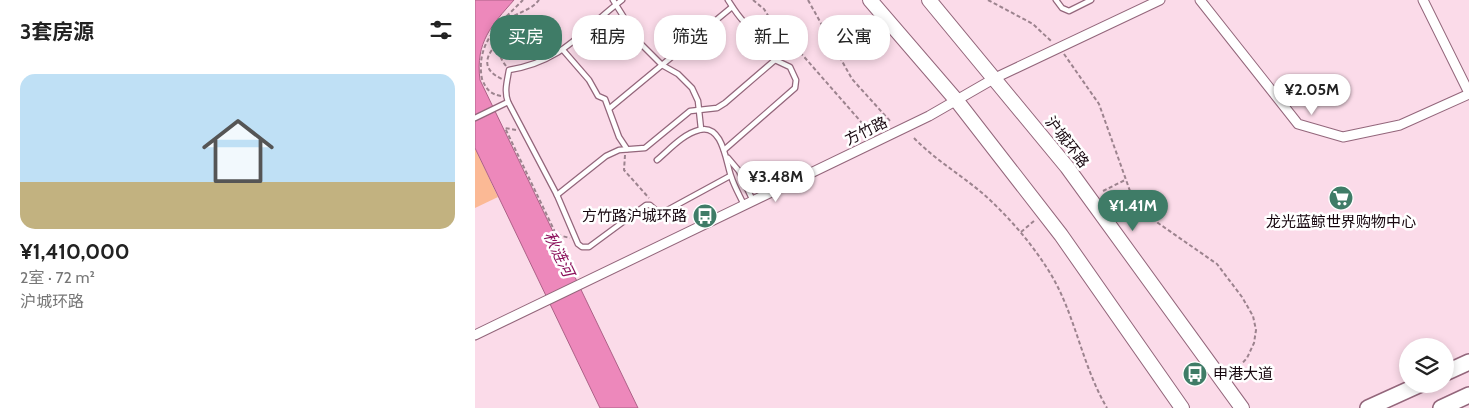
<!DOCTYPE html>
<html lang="zh">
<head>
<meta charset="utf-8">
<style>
	:root { --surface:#fff; --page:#f6f6f6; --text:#222; --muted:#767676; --accent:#3f7c67 }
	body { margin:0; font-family:Cabin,"Noto Sans SC",sans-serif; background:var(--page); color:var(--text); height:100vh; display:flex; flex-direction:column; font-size:19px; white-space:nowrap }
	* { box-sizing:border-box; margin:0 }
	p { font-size:16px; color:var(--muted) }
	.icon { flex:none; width:28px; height:28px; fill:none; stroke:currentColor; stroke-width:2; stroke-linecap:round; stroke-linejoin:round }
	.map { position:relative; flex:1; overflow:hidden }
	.panel { display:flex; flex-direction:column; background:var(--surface); width:475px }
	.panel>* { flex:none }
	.guide { position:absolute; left:15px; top:15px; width:475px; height:45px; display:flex; gap:10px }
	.fabs { position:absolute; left:924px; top:338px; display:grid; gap:10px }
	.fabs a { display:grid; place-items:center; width:55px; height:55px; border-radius:50%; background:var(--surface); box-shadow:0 2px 8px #0003; font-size:25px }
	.price { position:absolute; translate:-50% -42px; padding:0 11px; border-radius:18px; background:#fff; color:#222; font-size:16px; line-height:32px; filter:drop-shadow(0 1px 2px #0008) }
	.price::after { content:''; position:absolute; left:50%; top:30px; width:15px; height:11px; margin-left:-8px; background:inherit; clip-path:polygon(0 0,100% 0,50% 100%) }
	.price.active { background:var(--accent); color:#fff }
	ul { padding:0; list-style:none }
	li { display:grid; align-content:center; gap:10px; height:265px; padding:0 20px }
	li span { display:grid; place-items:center; height:155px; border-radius:15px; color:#555 }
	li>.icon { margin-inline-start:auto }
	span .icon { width:90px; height:90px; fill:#fffc; stroke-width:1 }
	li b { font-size:21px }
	h2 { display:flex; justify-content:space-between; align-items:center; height:60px; padding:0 20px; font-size:21px }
	.chip { padding:0 18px; border-radius:20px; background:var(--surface); box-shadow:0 2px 8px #0003; font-size:18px; line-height:45px }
	.chip.active { background:var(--accent); color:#fff }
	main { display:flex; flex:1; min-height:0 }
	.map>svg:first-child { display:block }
	.green { fill:#fbb995 }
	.water { fill:#ed88bb; stroke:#ad6187 }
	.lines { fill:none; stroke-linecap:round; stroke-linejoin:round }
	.lane-casing { stroke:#93667b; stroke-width:7 }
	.street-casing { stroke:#93667b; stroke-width:11 }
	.secondary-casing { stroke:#93667b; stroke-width:16 }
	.primary-casing { stroke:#93667b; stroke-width:18 }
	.path { stroke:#9c838e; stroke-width:2; stroke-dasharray:4 2.5; stroke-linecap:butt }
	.lane { stroke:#fff; stroke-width:4.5 }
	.street { stroke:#fff; stroke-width:9 }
	.secondary { stroke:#fff; stroke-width:14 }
	.primary { stroke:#fff; stroke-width:15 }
	.labels { text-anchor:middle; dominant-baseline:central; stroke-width:5; stroke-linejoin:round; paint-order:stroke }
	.street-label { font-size:15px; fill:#17070f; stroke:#fff }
	.poi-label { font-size:15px; fill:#17070f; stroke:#fff; text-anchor:end }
	.water-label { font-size:16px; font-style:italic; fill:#8c135d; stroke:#fff }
</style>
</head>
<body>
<main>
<section class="panel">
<h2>3套房源<svg class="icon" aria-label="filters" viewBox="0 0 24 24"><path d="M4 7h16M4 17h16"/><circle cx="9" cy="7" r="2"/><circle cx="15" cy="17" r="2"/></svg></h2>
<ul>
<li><span style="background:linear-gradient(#bfe0f5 70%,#c2b280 0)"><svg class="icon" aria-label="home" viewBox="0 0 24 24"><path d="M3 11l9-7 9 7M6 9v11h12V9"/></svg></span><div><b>¥1,410,000</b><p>2室 · 72 m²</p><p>沪城环路</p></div></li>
</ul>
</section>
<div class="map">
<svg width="994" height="408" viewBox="0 0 994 408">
	<rect width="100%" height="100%" fill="#fbdbe9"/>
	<polygon class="green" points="0,148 23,197 0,208"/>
	<path class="water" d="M0 0H39C17 25 0 42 5 80L163 408H125L0 148Z"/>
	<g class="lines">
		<defs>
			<g id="lane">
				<polyline points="138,0 165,43 187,65 203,74 217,88 223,101 226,129"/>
				<path d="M147 0C106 31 89 61 34 70 32 82 29 91 33 102L82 195 103 244 107 247H114L171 205H175L184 213H187L255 176"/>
				<polyline points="581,0 587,8 594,11 616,0"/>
				<polyline points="88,50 114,80 123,96 130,99 144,137 152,149"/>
				<polyline points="135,108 257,7"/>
				<polyline points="0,118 33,102"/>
				<polyline points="249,150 320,88 321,80 315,67 300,60"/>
				<polyline points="253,158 264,171 278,201"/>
				<path d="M182 160C194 150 208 134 224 130 248 123 251 163 256 176 259 186 265 196 269 205"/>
				<path d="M82 195 131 156 144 150 170 148 215 111 242 108 250 103 300 60C299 39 283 36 270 23 264 17 258 8 253 0"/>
			</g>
			<g id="street">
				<polyline points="725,0 823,124 868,137 925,125 994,94"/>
				<polyline points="948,0 994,93"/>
				<polyline points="0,335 454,116 520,78 685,0"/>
			</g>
			<g id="secondary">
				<polyline points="395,0 482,101 586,235 707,408"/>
				<polyline points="454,0 592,167 767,408"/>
			</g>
			<g id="primary">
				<polyline points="970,373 994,362"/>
				<polyline points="893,408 946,384"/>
				<polyline points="966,408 994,395"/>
			</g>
		</defs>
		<use href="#lane" class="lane-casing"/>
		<use href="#street" class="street-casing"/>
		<use href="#secondary" class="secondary-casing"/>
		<use href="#primary" class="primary-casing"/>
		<g class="path">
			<polyline points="278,0 289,9 297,22 311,32 324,51 394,131"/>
			<polyline points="333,0 377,79 415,121"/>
			<polyline points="513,0 558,24 577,42"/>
			<path d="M21 45C8 59 9 71 27 79"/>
			<polyline points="589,54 624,104 655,191 683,223 742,264 767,297 778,316 781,330 779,343 772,358 762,369"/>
			<path d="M31 66C19 51 19 28 37 17 47 11 57 9 64 0"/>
			<path d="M26 96C15 94 11 89 7 79 0 43 25 23 48 0"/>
			<polyline points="41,130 30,128 80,232 83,235 95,238"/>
			<path d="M439 138C462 162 492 178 516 201 536 220 555 242 570 265 600 309 605 362 632 408"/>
			<polyline points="150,155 149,170 174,198"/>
			<polyline points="628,191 650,180"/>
			<polyline points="546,232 559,221"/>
		</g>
		<use href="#lane" class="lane"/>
		<use href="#street" class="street"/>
		<use href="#secondary" class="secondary"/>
		<use href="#primary" class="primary"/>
	</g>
	<defs>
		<symbol id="supermarket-disc" viewBox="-11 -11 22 22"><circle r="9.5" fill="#3f7c67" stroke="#fff"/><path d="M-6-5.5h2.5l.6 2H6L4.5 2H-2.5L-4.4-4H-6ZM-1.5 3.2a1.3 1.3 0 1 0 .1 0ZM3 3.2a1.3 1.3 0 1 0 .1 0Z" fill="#fff"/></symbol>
		<symbol id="bus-disc" viewBox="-11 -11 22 22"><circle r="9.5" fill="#3f7c67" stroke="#fff"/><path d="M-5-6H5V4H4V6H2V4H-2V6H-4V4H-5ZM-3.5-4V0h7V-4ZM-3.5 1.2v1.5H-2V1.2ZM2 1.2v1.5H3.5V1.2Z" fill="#fff"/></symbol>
	</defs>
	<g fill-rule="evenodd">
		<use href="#supermarket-disc" x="852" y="184" width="28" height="28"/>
		<use href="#bus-disc" x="216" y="202" width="28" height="28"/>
		<use href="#bus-disc" x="706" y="360" width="28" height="28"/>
	</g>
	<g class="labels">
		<g class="street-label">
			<text transform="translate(391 131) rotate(-26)">方竹路</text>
			<text transform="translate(592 142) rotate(52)">沪城环路</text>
		</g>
		<g class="poi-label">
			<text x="212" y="216">方竹路沪城环路</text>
			<text x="866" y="222" text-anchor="middle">龙光蓝鲸世界购物中心</text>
			<text x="738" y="374" text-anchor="start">申港大道</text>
		</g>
		<g class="water-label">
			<text transform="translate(84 254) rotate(64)">秋涟河</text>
		</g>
	</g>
</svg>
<div class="fabs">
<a><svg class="icon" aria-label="layers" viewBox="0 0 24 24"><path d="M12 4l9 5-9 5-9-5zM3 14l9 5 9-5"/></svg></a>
</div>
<b class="price" style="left:837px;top:116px">¥2.05M</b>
<b class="price" style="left:301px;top:203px">¥3.48M</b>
<b class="price active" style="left:658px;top:232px">¥1.41M</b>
<div class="guide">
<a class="chip active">买房</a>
<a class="chip">租房</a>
<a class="chip">筛选</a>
<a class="chip">新上</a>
<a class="chip">公寓</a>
</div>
</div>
</main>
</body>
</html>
